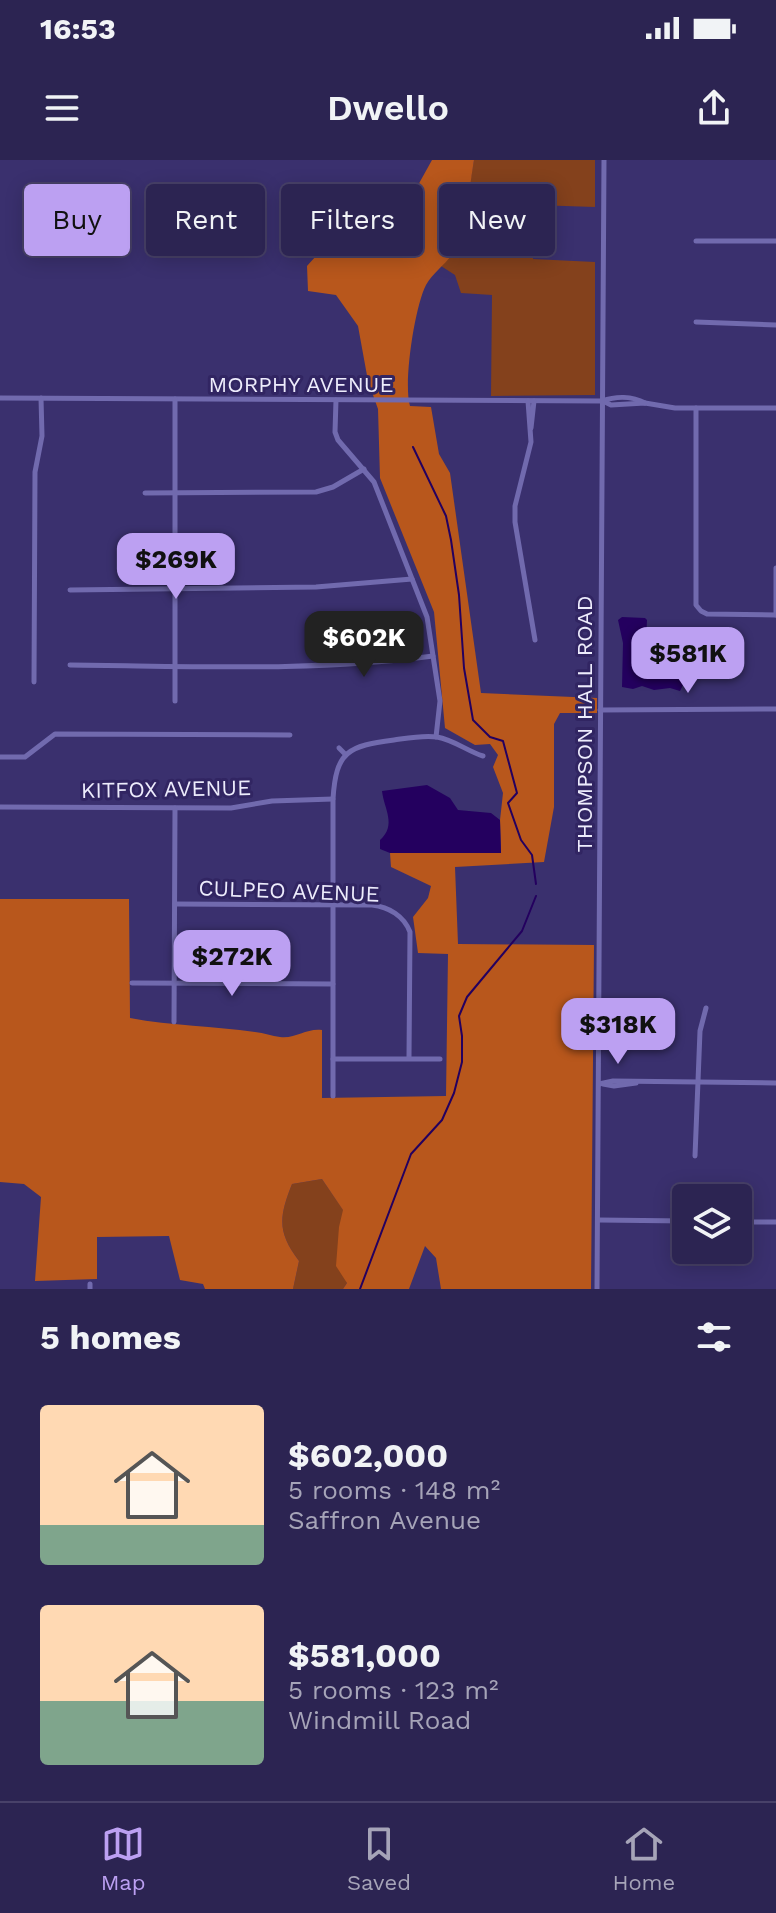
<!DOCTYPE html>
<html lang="en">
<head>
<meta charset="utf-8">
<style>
	:root { --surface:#2c2452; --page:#38305c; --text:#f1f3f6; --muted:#a6a4b8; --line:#484169; --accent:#bca0f2 }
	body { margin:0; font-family:"Work Sans",sans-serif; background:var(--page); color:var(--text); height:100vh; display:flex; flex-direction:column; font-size:30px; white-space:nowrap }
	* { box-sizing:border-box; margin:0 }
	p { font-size:26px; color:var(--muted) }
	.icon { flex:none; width:44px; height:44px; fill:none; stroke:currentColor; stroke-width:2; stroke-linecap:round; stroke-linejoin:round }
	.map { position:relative; height:1129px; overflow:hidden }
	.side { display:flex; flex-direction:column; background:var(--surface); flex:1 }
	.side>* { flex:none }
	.top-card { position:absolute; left:24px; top:24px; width:728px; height:72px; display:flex; gap:16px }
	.tools { position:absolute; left:672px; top:1024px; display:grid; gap:16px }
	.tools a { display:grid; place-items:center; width:80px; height:80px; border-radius:8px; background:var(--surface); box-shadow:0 4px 20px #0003,0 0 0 2px var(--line); font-size:40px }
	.price { position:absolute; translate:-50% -68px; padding:0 18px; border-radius:16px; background:var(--accent); color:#111; font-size:26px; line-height:52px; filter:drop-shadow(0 2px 4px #0008) }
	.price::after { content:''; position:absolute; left:50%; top:48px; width:24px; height:18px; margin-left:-12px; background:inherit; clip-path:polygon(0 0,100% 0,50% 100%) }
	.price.selected { background:#222; color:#fff }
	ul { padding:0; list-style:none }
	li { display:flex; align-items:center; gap:24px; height:200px; padding:0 40px }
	li span { display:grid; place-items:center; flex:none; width:224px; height:160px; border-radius:8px; color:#555 }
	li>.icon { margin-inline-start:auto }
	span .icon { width:96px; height:96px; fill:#fffc; stroke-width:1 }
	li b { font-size:34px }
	h2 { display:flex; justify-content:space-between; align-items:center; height:96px; padding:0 40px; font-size:34px }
	.pill { padding:0 28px; border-radius:8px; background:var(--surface); box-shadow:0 4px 20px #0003,0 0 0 2px var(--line); font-size:28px; line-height:72px }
	.pill.selected { background:var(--accent); color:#111 }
	.status { display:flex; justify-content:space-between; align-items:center; height:56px; padding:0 40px; background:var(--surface); direction:ltr }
	.status svg { height:22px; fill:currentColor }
	header { display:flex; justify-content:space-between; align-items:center; height:104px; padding:0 40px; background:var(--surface); font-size:36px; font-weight:600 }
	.dock { display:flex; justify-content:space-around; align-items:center; height:112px; border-top:2px solid var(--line); background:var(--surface); font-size:22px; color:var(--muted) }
	.dock a { display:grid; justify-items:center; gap:4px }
	.dock .selected { color:var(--accent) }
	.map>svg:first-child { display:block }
	.green { fill:#84411c }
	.forest { fill:#b8571c }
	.water { fill:#24005f }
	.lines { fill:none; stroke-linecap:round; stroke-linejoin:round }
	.stream { stroke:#24005f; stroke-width:2 }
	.minor { stroke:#716aae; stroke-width:5 }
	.labels { text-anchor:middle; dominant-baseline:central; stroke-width:6; stroke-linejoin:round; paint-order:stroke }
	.street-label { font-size:22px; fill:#edecfc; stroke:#312562 }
</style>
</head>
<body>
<div class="status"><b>16:53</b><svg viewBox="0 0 49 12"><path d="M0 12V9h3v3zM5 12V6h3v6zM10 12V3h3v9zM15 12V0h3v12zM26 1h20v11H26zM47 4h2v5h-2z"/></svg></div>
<header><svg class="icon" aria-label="menu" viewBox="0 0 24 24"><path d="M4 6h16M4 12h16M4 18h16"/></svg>Dwello<svg class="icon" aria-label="share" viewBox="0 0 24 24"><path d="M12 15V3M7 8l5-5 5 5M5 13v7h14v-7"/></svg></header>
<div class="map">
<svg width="776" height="1129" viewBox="0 0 776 1129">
	<rect width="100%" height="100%" fill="#3a306e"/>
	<g class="green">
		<path d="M474 0H595V47L534 45 533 99 595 102V235L491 236 492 135 461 133 455 115 441 106C466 80 467 35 474 0Z"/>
		<path d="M322 1019 344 1051C336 1076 342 1097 347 1123L343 1129H293L299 1101C277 1072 279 1057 292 1024Z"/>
	</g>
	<path class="forest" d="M432 0H474C469 29 467 64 454 91 447 104 433 112 426 125 415 146 403 223 410 246L431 247 439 294 450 313 481 533 597 538V553H560L554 564V647L544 702 455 707 458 784 594 785 591 1129H441L436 1098 425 1086 409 1129H343L347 1123 336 1106 339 1067 343 1050 322 1019 292 1024C279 1057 277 1072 299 1101L293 1129H205L203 1124 180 1120 169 1076 97 1077V1119L35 1121 41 1037 24 1024 0 1022V739H129L130 858C172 866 214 866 255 872 264 873 272 876 280 877 296 879 306 868 322 870V938L446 936 448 794 418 793 413 757 428 738 431 726 391 707 390 693H501L500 660 503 633 493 607 498 595 490 584 475 585 445 568 434 452 380 318 378 249 368 221 358 166 336 135 308 131 307 106C328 82 340 72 373 70L382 28 417 27Z"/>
	<g class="water">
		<polygon points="622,457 645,458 647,460 646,481 664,492 680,496 683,525 680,531 670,528 654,530 642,526 633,529 622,527 623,483 618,460"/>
		<path d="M427 625 450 638 458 650 491 653 500 660 501 693H390L380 689V680C397 665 384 649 382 631Z"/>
	</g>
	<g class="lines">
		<g class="stream">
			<polyline points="413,287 446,356 451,380 459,435 464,508 473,560 490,577 503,581 517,633 508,643 521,680 532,695 536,724"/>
			<polyline points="360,1129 411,994 442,960 454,933 462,902 462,876 459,856 467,837 522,771 536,736"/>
		</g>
		<g class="minor">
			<polyline points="696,81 776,81"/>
			<polyline points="696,162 776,165"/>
			<path d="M0 238 602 241C616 236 632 236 645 243"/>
			<polyline points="336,240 335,272 338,280 374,322 427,457 440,541 436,577"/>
			<polyline points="528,241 531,282 515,346 515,362 535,480"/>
			<polyline points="603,241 611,245 645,243 675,248 776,248"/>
			<polyline points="696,248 696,445 701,451 707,454 776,455"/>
			<polyline points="531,268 534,241"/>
			<polyline points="145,333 316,332 333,327 364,309"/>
			<polyline points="70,430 316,427 412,419"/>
			<polyline points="776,455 776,408"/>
			<path d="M70 505C191 506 313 512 433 496"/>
			<polyline points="34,522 35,312 42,276 41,238"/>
			<polyline points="175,541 175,239"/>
			<polyline points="600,550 776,549"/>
			<polyline points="339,588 345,594"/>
			<polyline points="0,597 25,597 55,574 290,575"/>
			<polyline points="0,647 231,648 272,641 333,639"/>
			<path d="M175 744 372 745C389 747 404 756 410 772L409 898"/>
			<polyline points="132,823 333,824"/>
			<polyline points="174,862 175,648"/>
			<polyline points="333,899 440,899"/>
			<polyline points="599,924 613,921 776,923"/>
			<polyline points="603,924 614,926 636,923"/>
			<path d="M333 936V639C336 591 348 586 394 580 408 578 423 575 437 577 454 580 467 591 483 596"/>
			<polyline points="695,996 700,871 706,848"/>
			<polyline points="599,1060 686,1061"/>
			<polyline points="738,1062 776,1062"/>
			<polyline points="90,1124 90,1129"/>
			<polyline points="597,1129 604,0"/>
		</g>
	</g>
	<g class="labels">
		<g class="street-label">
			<text x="301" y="224">MORPHY AVENUE</text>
			<text transform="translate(584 564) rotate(-90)">THOMPSON HALL ROAD</text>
			<text transform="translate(166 629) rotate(-1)">KITFOX AVENUE</text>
			<text transform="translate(289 731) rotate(2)">CULPEO AVENUE</text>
		</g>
	</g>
</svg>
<div class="tools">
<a><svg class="icon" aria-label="layers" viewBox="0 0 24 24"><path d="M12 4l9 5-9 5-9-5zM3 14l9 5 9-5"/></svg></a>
</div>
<b class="price" style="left:176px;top:441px">$269K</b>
<b class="price selected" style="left:364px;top:519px">$602K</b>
<b class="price" style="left:688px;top:535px">$581K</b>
<b class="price" style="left:232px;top:838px">$272K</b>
<b class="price" style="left:618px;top:906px">$318K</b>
<div class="top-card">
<a class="pill selected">Buy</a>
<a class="pill">Rent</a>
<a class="pill">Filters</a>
<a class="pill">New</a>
</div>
</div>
<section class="side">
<h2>5 homes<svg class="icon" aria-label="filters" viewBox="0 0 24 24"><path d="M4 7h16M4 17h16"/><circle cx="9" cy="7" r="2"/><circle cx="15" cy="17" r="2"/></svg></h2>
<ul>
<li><span style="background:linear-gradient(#ffd9b3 75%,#7fa58c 0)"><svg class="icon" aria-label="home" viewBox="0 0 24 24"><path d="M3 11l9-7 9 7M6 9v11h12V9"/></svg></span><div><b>$602,000</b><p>5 rooms · 148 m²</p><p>Saffron Avenue</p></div></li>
<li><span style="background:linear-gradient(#ffd9b3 60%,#7fa58c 0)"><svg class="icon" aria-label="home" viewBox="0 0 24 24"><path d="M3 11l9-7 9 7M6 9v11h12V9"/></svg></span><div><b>$581,000</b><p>5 rooms · 123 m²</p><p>Windmill Road</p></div></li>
</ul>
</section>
<nav class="dock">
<a class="selected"><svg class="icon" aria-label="map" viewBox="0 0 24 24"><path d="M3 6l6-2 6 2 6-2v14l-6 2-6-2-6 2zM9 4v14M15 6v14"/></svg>Map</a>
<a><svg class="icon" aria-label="saved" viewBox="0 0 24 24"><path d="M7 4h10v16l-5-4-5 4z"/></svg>Saved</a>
<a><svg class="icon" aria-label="home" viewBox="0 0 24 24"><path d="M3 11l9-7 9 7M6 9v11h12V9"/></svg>Home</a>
</nav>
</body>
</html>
